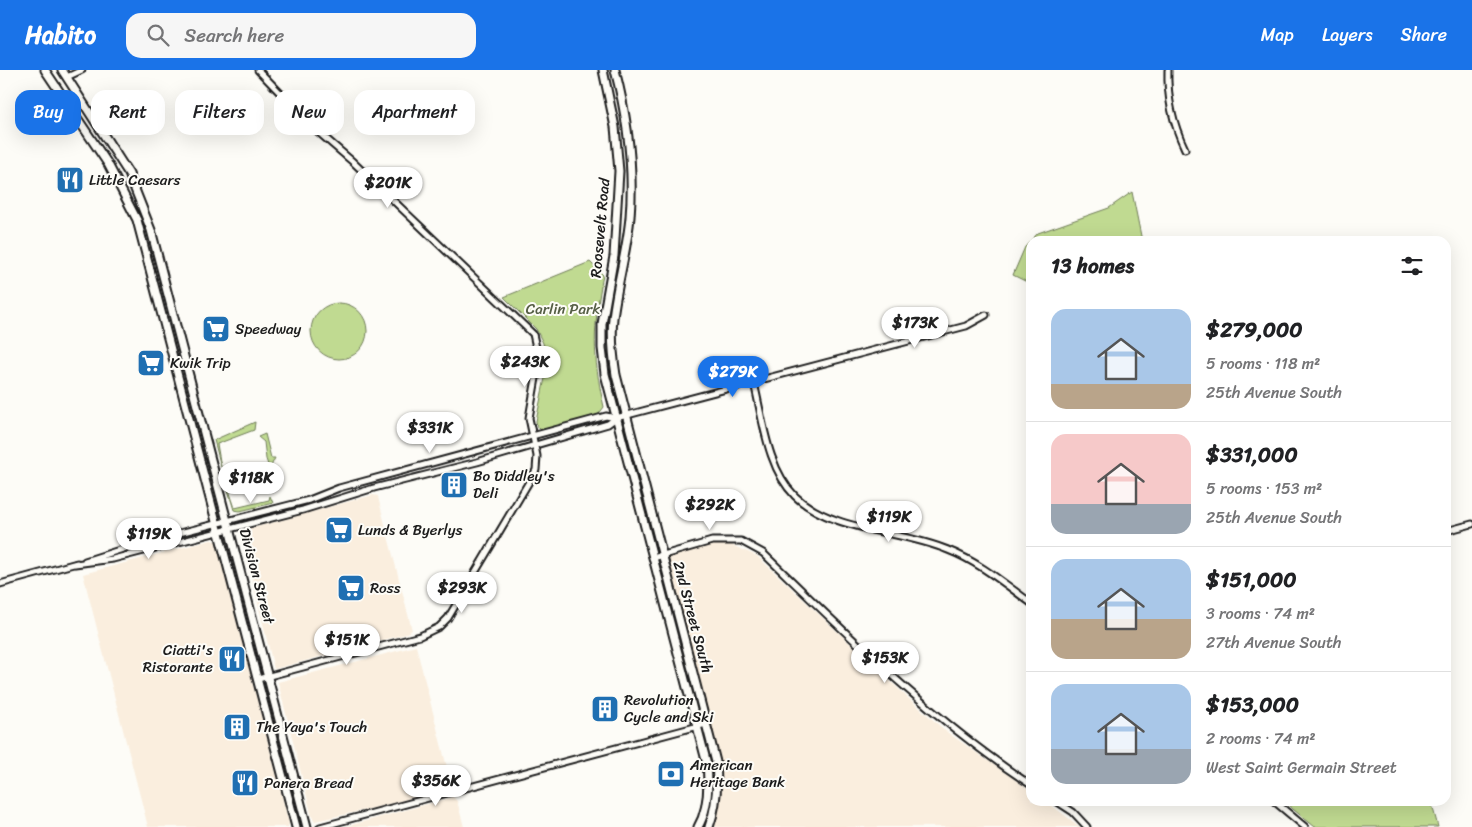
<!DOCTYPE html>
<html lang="en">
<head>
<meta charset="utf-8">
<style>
	:root { --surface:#fff; --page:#f6f6f6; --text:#202124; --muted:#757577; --line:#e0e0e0; --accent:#1a73e8 }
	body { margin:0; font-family:Sriracha,sans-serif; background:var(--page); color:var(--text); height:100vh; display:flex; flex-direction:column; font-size:19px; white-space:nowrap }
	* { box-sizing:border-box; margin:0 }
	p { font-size:16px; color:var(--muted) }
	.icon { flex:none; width:28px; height:28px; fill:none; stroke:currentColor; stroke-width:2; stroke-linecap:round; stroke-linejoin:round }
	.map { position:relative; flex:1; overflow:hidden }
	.side { position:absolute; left:1026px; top:166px; width:425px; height:570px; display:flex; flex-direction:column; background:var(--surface); border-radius:15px; box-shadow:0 5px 20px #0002 }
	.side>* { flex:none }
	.top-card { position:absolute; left:15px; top:20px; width:475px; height:45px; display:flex; gap:10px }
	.price { position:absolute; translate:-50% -42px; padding:0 11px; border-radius:18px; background:#fff; color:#222; font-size:16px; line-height:32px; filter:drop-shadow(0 1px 2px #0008) }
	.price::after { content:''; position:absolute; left:50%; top:30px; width:15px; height:11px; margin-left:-8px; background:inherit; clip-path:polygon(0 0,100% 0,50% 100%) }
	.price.active { background:var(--accent); color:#fff }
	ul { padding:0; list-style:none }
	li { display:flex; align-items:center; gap:15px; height:125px; padding:0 25px }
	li+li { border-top:1px solid var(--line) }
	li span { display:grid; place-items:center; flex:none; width:140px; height:100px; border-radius:15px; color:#555 }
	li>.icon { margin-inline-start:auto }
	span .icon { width:60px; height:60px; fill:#fffc; stroke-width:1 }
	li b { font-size:21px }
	h2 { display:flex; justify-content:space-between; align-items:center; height:60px; padding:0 25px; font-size:21px }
	.tag { padding:0 18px; border-radius:15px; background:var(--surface); box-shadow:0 5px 20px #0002; font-size:18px; line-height:45px }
	.tag.active { background:var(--accent); color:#fff }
	header { display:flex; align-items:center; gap:30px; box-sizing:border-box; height:70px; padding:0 25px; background:var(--accent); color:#fff }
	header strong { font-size:24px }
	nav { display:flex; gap:28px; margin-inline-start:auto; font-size:18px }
	.search { width:350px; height:45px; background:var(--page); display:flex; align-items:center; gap:12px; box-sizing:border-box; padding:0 18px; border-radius:15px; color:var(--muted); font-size:19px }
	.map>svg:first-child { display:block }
	.built { fill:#faeede }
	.green { fill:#c0da91; stroke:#6e7b56 }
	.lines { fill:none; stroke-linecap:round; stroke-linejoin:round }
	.tertiary-casing { stroke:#1c1c1c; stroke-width:9 }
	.primary-casing { stroke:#1c1c1c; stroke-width:11 }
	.trunk-casing { stroke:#1c1c1c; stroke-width:11 }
	.tertiary { stroke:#fdfcf7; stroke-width:5 }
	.primary { stroke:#fdfcf7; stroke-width:7 }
	.trunk { stroke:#fdfcf7; stroke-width:7 }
	.labels { text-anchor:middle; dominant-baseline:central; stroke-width:4; stroke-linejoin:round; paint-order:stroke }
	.poi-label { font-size:15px; fill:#1c1c1c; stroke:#fdfcf7; text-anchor:start }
	.street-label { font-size:15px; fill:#1c1c1c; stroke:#fdfcf7 }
	.park-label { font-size:15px; fill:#555e45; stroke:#fdfcf7 }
</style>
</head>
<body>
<header>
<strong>Habito</strong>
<div class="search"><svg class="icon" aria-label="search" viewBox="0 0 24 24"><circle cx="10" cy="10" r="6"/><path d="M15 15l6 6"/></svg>Search here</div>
<nav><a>Map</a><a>Layers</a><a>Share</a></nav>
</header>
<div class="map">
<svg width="1472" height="757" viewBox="0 0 1472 757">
	<rect width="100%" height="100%" fill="#fdfcf7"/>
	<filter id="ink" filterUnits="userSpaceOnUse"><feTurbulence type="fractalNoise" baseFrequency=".02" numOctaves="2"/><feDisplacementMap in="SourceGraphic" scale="10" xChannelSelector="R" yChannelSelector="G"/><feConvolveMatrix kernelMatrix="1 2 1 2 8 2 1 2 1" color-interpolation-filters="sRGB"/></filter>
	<g filter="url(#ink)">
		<g class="built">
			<polygon points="373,425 378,426 379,431 412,560 406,564 274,599 242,467 245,460"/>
			<polygon points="211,470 216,471 289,753 288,757 148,757 83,504"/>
			<polygon points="727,473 757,486 907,627 947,662 1031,721 1031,731 1046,731 1080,757 715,757 721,729 722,699 668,487 715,474"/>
			<polygon points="416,576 452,717 374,738 315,751 312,747 278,612"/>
			<polygon points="453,727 457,731 464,757 344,757"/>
		</g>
		<g class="green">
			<polygon points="1132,122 1142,171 1031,171 1031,214 1013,205 1025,177 1038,163 1109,138"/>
			<path d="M590 192 603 205C593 259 592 284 604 337L598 345 542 360 537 357 536 351 548 294 543 273 536 259 504 227Z"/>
			<circle cx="339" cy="261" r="28"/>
			<polygon points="255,352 254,360 217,374 221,397 214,370"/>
			<polygon points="265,364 271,388 275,388 271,396 276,418 266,389 264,372 258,367"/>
			<polygon points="231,412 227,414 235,438 269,430 270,426 273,433 240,441 234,440 226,413"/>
			<polygon points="1283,731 1431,731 1438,757 1315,757"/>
		</g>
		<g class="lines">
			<defs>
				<g id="tertiary">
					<polyline points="258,0 316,60 353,92 533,264 539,291 529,348 537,386 536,400 448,548 439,557 420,566 258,609"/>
					<path d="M1168 0C1167 28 1173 54 1185 79"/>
					<polyline points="67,7 82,0"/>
					<path d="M754 313C763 349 767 398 795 426 832 462 902 460 948 480 979 492 1005 514 1031 533"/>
					<polyline points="1446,461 1472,454"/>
					<path d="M653 488 712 471H741L763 483C849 566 932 650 1031 715"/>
					<polyline points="85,491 148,471 309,430 339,418 606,346 616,348"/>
					<polyline points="75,494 113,489 303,440 374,418 477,392 608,354 616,348 966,256 986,245"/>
					<polyline points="0,514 77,493"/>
					<polyline points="1056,731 1073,742 1087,757"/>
					<polyline points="1274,731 1305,757"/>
					<polyline points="320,757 706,654"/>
				</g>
				<g id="primary">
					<path d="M603 0 615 57 619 101 614 186 602 254V278L605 304 707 694C709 715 709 738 698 757"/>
					<path d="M615 0C627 46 634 99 630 147 627 181 617 214 613 248 611 267 613 286 616 305L716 692C718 715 717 735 709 757"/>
				</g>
				<g id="trunk">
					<polyline points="45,0 108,94 137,150 296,757"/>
					<polyline points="62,0 129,104 151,160 307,757"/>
				</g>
			</defs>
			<use href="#tertiary" class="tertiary-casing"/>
			<use href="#primary" class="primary-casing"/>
			<use href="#trunk" class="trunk-casing"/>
			<use href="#tertiary" class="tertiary"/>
			<use href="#primary" class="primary"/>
			<use href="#trunk" class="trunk"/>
		</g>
	</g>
	<defs>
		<symbol id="restaurant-square" viewBox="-11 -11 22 22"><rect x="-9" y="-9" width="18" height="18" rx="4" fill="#1f6fb2" stroke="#fdfcf7"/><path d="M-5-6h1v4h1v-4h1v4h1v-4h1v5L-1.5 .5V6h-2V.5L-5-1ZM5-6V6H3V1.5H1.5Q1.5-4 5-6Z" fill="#fff"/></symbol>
		<symbol id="supermarket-square" viewBox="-11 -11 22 22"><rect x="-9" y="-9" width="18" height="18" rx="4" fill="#1f6fb2" stroke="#fdfcf7"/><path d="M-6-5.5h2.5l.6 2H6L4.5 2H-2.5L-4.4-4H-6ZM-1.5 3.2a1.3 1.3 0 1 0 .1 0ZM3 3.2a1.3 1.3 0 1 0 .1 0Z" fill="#fff"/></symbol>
		<symbol id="building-square" viewBox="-11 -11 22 22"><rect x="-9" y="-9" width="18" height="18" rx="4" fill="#1f6fb2" stroke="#fdfcf7"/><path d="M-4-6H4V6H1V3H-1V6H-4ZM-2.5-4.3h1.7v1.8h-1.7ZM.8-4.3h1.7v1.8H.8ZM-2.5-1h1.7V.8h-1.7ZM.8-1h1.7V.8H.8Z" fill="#fff"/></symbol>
		<symbol id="bank-square" viewBox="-11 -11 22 22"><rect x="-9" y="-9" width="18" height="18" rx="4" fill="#1f6fb2" stroke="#fdfcf7"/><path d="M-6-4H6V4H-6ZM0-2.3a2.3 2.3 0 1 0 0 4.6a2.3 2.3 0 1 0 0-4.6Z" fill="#fff"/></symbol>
	</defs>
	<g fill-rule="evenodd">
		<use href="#restaurant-square" x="54" y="94" width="32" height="32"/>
		<use href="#supermarket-square" x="200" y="243" width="32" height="32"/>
		<use href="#supermarket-square" x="135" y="277" width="32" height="32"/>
		<use href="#building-square" x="438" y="399" width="32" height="32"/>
		<use href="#supermarket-square" x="323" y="444" width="32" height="32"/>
		<use href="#supermarket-square" x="335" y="502" width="32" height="32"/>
		<use href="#restaurant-square" x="216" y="573" width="32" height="32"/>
		<use href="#building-square" x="589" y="623" width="32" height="32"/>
		<use href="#building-square" x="221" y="641" width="32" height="32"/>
		<use href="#bank-square" x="655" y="688" width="32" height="32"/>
		<use href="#restaurant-square" x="229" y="697" width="32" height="32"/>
	</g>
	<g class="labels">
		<g class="poi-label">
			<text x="89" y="110">Little Caesars</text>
			<text x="235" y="259">Speedway</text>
			<text x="170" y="293">Kwik Trip</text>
			<text x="473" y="406">Bo Diddley's<tspan x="473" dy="17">Deli</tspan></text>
			<text x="358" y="460">Lunds &amp; Byerlys</text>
			<text x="370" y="518">Ross</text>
			<text x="213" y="580" text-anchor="end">Ciatti's<tspan x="213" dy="17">Ristorante</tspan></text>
			<text x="624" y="630">Revolution<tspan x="624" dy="17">Cycle and Ski</tspan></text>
			<text x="256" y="657">The Yaya's Touch</text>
			<text x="690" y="695">American<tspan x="690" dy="17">Heritage Bank</tspan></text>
			<text x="264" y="713">Panera Bread</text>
		</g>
		<g class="street-label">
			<text transform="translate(600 158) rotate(-85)">Roosevelt Road</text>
			<text transform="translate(257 506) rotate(75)">Division Street</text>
			<text transform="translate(693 547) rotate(75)">2nd Street South</text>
		</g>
		<g class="park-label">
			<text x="563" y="239">Carlin Park</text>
		</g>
	</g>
</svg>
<b class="price" style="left:388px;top:139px">$201K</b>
<b class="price" style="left:915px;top:279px">$173K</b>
<b class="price" style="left:525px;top:318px">$243K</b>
<b class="price active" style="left:733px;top:328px">$279K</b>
<b class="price" style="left:430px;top:384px">$331K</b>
<b class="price" style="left:251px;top:434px">$118K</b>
<b class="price" style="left:710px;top:461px">$292K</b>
<b class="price" style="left:889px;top:473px">$119K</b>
<b class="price" style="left:149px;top:490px">$119K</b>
<b class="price" style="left:462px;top:544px">$293K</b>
<b class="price" style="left:347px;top:596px">$151K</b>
<b class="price" style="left:885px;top:614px">$153K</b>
<b class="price" style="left:436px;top:737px">$356K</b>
<div class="top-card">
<a class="tag active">Buy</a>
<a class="tag">Rent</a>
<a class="tag">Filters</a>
<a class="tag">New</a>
<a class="tag">Apartment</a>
</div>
<section class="side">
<h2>13 homes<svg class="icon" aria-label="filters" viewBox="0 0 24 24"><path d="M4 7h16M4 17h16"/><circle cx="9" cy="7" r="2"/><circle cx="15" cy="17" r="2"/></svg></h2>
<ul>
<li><span style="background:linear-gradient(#a9c7e8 75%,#b9a48a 0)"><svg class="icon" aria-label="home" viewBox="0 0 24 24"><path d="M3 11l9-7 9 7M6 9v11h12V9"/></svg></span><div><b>$279,000</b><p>5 rooms · 118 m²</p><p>25th Avenue South</p></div></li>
<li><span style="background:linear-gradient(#f6c9c9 70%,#9aa5b1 0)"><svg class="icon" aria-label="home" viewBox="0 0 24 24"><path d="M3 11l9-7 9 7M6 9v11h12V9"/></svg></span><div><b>$331,000</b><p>5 rooms · 153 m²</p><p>25th Avenue South</p></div></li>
<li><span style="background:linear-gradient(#a9c7e8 60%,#b9a48a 0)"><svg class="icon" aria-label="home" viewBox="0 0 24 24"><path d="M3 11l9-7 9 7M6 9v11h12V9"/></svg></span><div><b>$151,000</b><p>3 rooms · 74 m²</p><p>27th Avenue South</p></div></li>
<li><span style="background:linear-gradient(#a9c7e8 65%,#9aa5b1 0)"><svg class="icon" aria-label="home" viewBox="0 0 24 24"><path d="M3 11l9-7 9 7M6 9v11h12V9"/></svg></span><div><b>$153,000</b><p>2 rooms · 74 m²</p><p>West Saint Germain Street</p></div></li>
</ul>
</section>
</div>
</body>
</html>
